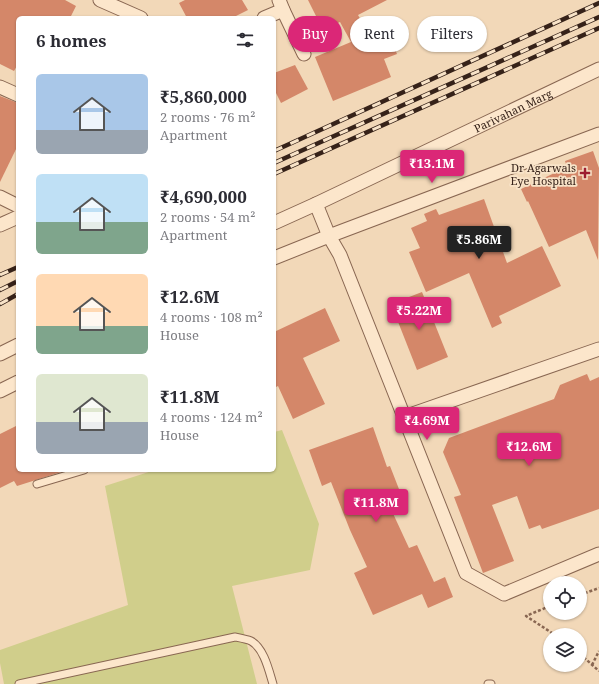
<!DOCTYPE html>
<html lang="en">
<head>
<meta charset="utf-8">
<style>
	:root { --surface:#fff; --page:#f2f2f3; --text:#2b2b33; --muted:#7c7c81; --accent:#db2777 }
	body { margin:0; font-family:"Noto Serif",serif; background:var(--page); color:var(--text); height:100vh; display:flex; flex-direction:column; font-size:15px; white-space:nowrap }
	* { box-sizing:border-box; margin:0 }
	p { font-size:13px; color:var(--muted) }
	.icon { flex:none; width:22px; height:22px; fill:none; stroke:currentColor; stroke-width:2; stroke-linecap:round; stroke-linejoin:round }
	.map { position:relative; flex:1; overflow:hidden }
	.drawer { position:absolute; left:16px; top:16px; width:260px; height:456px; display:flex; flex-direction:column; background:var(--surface); border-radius:6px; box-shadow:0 1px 3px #0004 }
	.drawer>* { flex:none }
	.top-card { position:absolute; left:288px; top:16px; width:251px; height:36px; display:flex; gap:8px }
	.controls { position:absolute; left:543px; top:576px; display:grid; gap:8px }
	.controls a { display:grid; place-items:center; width:44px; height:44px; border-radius:50%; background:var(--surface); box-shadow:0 1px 3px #0004; font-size:20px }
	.price { position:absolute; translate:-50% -34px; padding:0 9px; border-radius:4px; background:var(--accent); color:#fff; font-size:13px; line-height:26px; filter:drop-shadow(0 1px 2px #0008) }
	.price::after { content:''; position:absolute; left:50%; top:24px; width:12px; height:9px; margin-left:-6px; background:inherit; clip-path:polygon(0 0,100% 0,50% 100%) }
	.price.selected { background:#222; color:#fff }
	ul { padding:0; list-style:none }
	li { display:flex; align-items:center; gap:12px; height:100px; padding:0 20px }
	li span { display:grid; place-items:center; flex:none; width:112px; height:80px; border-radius:6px; color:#555 }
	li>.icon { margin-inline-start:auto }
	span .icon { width:48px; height:48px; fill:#fffc; stroke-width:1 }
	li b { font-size:17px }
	h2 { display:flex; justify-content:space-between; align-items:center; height:48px; padding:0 20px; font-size:17px }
	.pill { padding:0 14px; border-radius:18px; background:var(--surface); box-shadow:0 1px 3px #0004; font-size:14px; line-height:36px }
	.pill.selected { background:var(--accent); color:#fff }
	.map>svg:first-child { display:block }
	.green { fill:#d0ce8b }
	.building { fill:#d48769 }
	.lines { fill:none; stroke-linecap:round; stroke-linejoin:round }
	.lane-casing { stroke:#896752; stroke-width:9 }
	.street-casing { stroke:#896752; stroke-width:15 }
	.path { stroke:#896752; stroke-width:2.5; stroke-dasharray:3 2; stroke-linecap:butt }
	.lane { stroke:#fce6cb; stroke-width:7 }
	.street { stroke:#fce6cb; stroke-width:13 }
	.rail-casing { stroke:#362219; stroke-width:4.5 }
	.rail { stroke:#f8e3c8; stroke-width:3; stroke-dasharray:9; stroke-linecap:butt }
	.poi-dot { fill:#9d1c30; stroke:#f8e3c8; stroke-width:1.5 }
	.labels { text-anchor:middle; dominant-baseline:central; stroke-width:3.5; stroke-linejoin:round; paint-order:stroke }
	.street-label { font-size:11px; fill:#362219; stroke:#f8e3c8 }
	.poi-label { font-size:11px; fill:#362219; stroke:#f8e3c8; text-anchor:end }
</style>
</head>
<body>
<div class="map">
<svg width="599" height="684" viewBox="0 0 599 684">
	<rect width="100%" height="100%" fill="#f2d8b8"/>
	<polygon class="green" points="282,430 319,524 310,570 232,586 257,684 4,684 0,663 0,650 128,605 105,486 155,470 274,470 274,432"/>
	<g class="building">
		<polygon points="0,0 65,0 76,6 70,18 18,18 18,64 14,71 0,64"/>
		<polygon points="185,0 242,0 248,10 232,18 187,18 179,3"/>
		<polygon points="308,0 387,0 358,15 369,35 386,28 397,54 384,59 391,77 333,101 315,57 351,42 340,22 329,27 324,19 319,22"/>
		<polygon points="295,65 308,89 281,103 274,89 274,73"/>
		<polygon points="0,96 18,103 18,145 0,182"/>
		<polygon points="593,151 599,168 598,260 586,230 549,247 528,201 527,202 521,189 567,167 565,161"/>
		<polygon points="484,199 507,263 542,246 561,286 499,316 502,323 492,328 469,273 426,292 409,252 420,248 411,228 427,221 424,214 436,209 439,215"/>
		<polygon points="422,292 448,357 417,370 391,304"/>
		<polygon points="325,308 340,341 303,358 325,404 293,419 278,386 274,388 274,332"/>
		<polygon points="587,374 590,381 599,377 599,509 542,529 540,525 529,529 517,496 492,505 514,561 483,573 454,497 461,495 443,452 449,438 554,399 560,385"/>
		<polygon points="18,425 18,470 61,470 61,472 17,486 14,481 0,488 0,434"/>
		<polygon points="373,427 387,467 390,466 404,502 390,507 409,548 417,545 434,582 445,577 453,597 428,608 422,594 373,615 354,573 367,567 350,530 331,482 322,486 309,450"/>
	</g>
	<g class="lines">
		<defs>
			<g id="lane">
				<polyline points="37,484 84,470"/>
				<path d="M19 684 235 637C240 638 246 639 251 641 264 648 269 671 273 684"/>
				<polyline points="488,684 491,684"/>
			</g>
			<g id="street">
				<polyline points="100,0 141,18"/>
				<polyline points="283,10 304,54"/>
				<polyline points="264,18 283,10 279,0"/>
				<polyline points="0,87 18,95"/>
				<polyline points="0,197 18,206"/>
				<polyline points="316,204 329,236 340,255 466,573 504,594 599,554"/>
				<path id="s1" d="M274 223 316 204 599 69"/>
				<polyline points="0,225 18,217"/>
				<polyline points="274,258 329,236 599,134"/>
				<polyline points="0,354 18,345"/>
				<polyline points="0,391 18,382"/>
				<polyline points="404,417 599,349"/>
			</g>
		</defs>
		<use href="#lane" class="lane-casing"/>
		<use href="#street" class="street-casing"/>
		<g class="path">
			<polyline points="580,595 599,588"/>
			<polyline points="550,606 526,616 555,635"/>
			<polyline points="580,654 599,671"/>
			<polyline points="592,665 599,651"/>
		</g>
		<use href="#lane" class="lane"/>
		<use href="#street" class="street"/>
		<defs>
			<g id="rail">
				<polyline points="274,151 599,3"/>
				<polyline points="274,163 599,17"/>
				<polyline points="274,174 599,28"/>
				<polyline points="0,275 18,267"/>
				<polyline points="0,290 18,281"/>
				<polyline points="0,304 18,294"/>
			</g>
		</defs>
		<use href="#rail" class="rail-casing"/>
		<use href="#rail" class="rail"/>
	</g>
	<path class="poi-dot" d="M583 167h4v4h4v4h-4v4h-4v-4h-4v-4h4z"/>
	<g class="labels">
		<g class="street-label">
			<text stroke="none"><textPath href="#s1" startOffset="264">Parivahan Marg</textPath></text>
		</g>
		<g class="poi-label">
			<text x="576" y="167">Dr Agarwals<tspan x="576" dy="13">Eye Hospital</tspan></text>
		</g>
	</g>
</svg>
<div class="controls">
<a><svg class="icon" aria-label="locate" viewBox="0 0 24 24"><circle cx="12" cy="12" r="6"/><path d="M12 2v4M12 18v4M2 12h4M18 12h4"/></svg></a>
<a><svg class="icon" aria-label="layers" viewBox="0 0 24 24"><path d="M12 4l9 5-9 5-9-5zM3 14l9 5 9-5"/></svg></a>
</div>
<b class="price" style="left:432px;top:184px">₹13.1M</b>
<b class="price selected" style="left:479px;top:260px">₹5.86M</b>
<b class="price" style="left:419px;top:331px">₹5.22M</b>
<b class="price" style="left:427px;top:441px">₹4.69M</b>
<b class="price" style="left:529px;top:467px">₹12.6M</b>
<b class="price" style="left:376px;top:523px">₹11.8M</b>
<div class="top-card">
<a class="pill selected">Buy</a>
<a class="pill">Rent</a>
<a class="pill">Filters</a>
</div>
<section class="drawer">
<h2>6 homes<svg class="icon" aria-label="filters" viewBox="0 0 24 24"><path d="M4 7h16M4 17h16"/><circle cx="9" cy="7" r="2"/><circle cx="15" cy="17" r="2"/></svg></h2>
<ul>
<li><span style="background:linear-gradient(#a9c7e8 70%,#9aa5b1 0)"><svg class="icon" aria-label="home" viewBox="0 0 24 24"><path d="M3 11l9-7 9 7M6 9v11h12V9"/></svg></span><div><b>₹5,860,000</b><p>2 rooms · 76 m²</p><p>Apartment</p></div></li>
<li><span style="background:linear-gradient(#bfe0f5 60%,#7fa58c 0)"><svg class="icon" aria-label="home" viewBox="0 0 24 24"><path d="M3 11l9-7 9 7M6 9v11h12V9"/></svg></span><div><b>₹4,690,000</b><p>2 rooms · 54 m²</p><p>Apartment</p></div></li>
<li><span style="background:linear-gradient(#ffd9b3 65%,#7fa58c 0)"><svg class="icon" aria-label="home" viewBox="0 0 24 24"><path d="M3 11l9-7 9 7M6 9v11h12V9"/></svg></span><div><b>₹12.6M</b><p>4 rooms · 108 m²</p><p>House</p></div></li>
<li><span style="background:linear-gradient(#dfe7d0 60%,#9aa5b1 0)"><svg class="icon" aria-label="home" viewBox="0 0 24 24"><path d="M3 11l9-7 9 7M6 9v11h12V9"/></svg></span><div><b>₹11.8M</b><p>4 rooms · 124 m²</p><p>House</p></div></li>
</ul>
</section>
</div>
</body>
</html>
